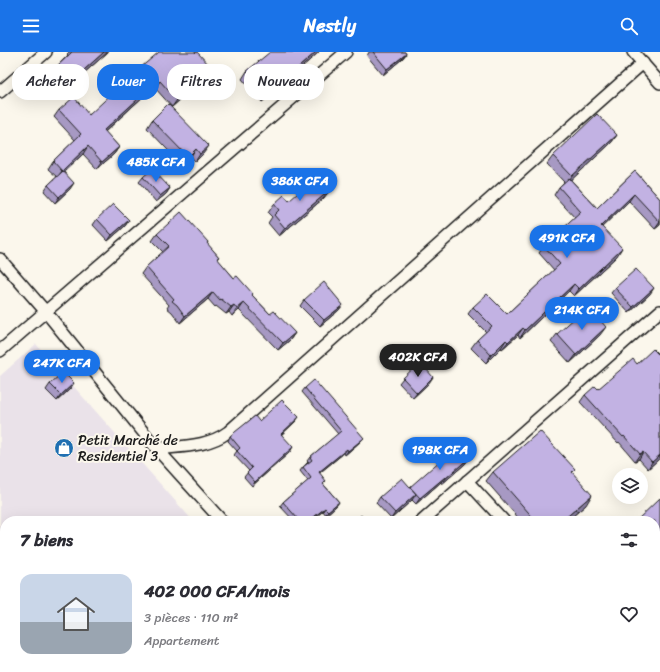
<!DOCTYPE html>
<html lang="fr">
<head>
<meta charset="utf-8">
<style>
	:root { --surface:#fff; --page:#f7f7f7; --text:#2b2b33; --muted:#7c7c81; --accent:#1a73e8 }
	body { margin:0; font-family:Sriracha,sans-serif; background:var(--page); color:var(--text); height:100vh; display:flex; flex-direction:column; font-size:15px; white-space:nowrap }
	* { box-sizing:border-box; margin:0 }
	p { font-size:13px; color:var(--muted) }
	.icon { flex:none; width:22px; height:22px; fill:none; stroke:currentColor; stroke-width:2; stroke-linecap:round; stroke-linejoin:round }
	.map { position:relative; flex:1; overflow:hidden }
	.panel { position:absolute; left:0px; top:464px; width:660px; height:156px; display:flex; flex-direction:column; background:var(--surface); border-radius:16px 16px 0 0; box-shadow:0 4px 16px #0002 }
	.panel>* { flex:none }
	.top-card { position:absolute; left:12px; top:12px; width:400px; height:36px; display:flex; gap:8px }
	.buttons { position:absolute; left:612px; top:416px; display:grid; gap:8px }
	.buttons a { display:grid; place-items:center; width:36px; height:36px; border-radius:50%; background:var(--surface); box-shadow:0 4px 16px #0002; font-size:20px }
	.price { position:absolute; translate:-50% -34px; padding:0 9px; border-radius:14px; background:var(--accent); color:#fff; font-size:13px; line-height:26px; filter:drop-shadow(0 1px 2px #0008) }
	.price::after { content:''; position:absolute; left:50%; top:24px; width:12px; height:9px; margin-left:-6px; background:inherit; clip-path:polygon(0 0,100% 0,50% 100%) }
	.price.current { background:#222; color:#fff }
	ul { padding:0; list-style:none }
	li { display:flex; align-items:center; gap:12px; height:100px; padding:0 20px }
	li span { display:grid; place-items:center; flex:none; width:112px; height:80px; border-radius:12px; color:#555 }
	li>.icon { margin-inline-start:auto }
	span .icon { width:48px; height:48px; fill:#fffc; stroke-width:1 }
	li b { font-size:17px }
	h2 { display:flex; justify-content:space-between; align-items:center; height:48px; padding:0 20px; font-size:17px }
	.chip { padding:0 14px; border-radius:16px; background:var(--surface); box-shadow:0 4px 16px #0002; font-size:14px; line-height:36px }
	.chip.current { background:var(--accent); color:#fff }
	header { display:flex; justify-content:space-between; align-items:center; height:52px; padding:0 20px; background:var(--accent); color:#fff; font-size:18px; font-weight:800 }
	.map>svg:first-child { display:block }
	.built { fill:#eae2e9 }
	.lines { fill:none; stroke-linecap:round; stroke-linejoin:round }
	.minor-casing { stroke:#1c1c1c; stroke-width:14 }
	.primary-casing { stroke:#1c1c1c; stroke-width:20 }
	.minor { stroke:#fbf7ec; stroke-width:11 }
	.primary { stroke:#fedd96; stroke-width:17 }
	.wall { fill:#a799c3; stroke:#1c1c1c }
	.shaded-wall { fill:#887d9f; stroke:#1c1c1c }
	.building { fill:#c2b2e3; stroke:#1c1c1c }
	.labels { text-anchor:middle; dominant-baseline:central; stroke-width:4; stroke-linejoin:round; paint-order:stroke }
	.poi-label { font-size:14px; fill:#1c1c1c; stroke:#fbf7ec; text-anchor:start }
</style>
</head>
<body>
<header><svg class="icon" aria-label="menu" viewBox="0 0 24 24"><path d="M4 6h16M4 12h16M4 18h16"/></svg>Nestly<svg class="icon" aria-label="search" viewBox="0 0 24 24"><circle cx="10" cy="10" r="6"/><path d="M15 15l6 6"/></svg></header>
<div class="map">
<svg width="660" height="620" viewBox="0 0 660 620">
	<rect width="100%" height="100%" fill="#fbf7ec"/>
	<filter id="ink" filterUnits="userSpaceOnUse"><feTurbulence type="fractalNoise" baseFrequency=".025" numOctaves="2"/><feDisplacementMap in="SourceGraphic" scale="8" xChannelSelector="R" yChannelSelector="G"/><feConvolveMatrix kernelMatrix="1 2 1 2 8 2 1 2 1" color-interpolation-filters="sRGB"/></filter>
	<g filter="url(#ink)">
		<g class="built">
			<polygon points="36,292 193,469 5,469 5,564 0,558 0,324"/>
			<polygon points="51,615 231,615 225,620 55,620"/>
		</g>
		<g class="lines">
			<defs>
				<g id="minor">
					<polyline points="633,0 660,31"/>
					<polyline points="0,40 46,0"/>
					<polyline points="0,207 46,260 157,397 222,469"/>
					<polyline points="0,299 346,0"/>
					<path d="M157 397C181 394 208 395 228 380L643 11"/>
					<polyline points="467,429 504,469"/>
					<polyline points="422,469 660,259"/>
					<polyline points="0,581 5,587"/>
					<polyline points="31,615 35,620"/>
					<polyline points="353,615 357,620"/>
				</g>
				<g id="primary">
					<polyline points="655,575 660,570"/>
					<polyline points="604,620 610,615"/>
				</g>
			</defs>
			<use href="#minor" class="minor-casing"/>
			<use href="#primary" class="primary-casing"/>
			<use href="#minor" class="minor"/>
			<use href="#primary" class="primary"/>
		</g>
		<g class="wall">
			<polygon points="69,0 108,0 60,42 46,27 52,19 68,3 67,2"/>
			<polygon points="319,0 262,50 242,27 247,19"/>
			<polygon points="369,0 405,0 406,2 402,7 383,23 367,4"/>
			<polygon points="196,1 212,16 207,23 172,55 155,36 147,43 146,42 105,80 119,95 114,102 97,117 83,102 64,120 70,137 55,151 44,139 48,133 57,125 48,117 53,109 75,88 54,65 59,58 89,63"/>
			<polygon points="152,68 203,102 195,110 190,105 182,113 147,76"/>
			<polygon points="617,83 611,91 571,128 597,156 635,119 660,147 660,173 655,177 629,149 602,175 617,204 574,244 569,239 520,286 518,283 502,297 501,296 486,311 471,296 477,288 486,280 468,262 473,255 507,262 508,261 554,218 539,201 544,194 575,166 554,143 559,135 564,130 547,112 553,104"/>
			<polygon points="143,125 170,136 166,142 156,150 139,130"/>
			<polygon points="324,146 279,184 268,171 272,165 268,161 274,152 289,149"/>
			<polygon points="97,167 129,168 125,174 108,189 93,173"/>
			<polygon points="157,182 208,190 207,192 219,205 217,207 234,226 252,243 270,262 295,281 290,288 278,298 239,258 232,264 229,260 226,262 216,254 215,255 208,247 180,271 172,260 167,256 169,253 141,222 146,215 163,200 152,189"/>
			<polygon points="615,236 650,242 629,261 611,241"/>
			<polygon points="304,248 339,258 320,274 300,254"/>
			<polygon points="557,282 600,283 570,311 551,290"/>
			<polygon points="660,304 660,406 648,417 639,407 635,409 619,390 618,391 580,350 585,343 598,337 637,312"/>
			<polygon points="403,326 429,331 413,346 399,331"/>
			<polygon points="50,332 70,337 57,349 46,338"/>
			<polygon points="305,336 364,386 361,389 345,403 344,401 319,421 324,433 339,450 336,454 326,463 323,459 311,469 294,469 280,454 283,450 308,429 300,419 303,415 308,410 307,409 310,405 338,382 302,340"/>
			<polygon points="259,369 296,369 281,383 290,400 252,434 244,425 249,419 234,403 237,399 228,389 230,384"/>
			<polygon points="469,406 465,412 442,432 441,430 416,452 412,448 391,467 376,451 380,445 410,435"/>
			<polygon points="493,420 586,453 567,469 521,469 486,429"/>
			<polygon points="274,615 291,615 285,620 279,620"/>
			<polygon points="381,615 401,615 405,620 381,620 379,618"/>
			<polygon points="506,615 520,615 515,620 511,620"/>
		</g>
		<g class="shaded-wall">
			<polygon points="104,0 108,0 60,42 65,35"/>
			<polygon points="316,0 319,0 262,50 267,43"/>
			<polygon points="406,2 402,7 383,23 387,17"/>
			<polygon points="212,16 207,23 172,55 177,48"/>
			<polygon points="160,29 155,36 147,43 152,36"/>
			<polygon points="151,35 146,42 99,85 104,78"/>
			<polygon points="617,83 611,91 566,133 572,124"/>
			<polygon points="88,94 83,102 57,126 62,119"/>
			<polygon points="209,94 203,102 195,110 200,102"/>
			<polygon points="119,95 114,102 97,117 102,110"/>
			<polygon points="196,97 190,105 182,113 188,105"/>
			<polygon points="74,131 70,137 55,151 59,145"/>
			<polygon points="170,136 166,142 156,150 160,144"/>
			<polygon points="330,138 324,146 279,184 285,176"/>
			<polygon points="634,142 629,149 596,181 601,174"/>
			<polygon points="129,168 125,174 108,189 112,183"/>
			<polygon points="660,170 660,173 655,177"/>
			<polygon points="622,196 617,204 574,244 579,237"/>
			<polygon points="574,232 569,239 520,286 525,278"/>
			<polygon points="654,236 650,242 629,261 633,255"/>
			<polygon points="213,240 208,247 180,271 185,264"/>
			<polygon points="244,251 239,258 232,264 237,257"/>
			<polygon points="234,253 229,260 226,262 231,255"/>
			<polygon points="343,253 339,258 320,274 324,268"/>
			<polygon points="606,275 600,283 570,311 576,303"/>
			<polygon points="523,276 518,283 502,297 508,290"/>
			<polygon points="295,281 290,288 278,298 283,291"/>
			<polygon points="506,288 501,296 486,311 491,303"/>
			<polygon points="433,325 429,331 413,346 417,341"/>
			<polygon points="74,331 70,337 57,349 61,343"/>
			<polygon points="299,365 296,369 278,386 281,382"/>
			<polygon points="364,386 361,389 345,403 348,399"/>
			<polygon points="293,395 290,400 252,434 255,430"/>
			<polygon points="347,397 344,401 316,424 319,420"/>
			<polygon points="643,400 639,407 635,409 640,402"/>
			<polygon points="660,403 660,406 648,417 652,410"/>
			<polygon points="469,406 465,412 442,432 446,426"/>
			<polygon points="445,425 441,430 416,452 420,446"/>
			<polygon points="416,442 412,448 391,467 395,461"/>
			<polygon points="592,443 586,453 567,469 562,469"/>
			<polygon points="339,450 336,454 326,463 328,459"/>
			<polygon points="325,456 323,459 311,469 309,469"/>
			<polygon points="660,485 660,487 655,492 655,490"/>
			<polygon points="289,615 291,615 285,620 284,620"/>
		</g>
		<g class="building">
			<polygon points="72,0 104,0 65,35 52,19"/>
			<polygon points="159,0 195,0 196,1 197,0 212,16 177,48 160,29 152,36 151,35 104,78 119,95 102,110 88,94 62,119 53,109 81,82 59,58 74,45 89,63 133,22"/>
			<polygon points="270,0 316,0 267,43 247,19"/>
			<polygon points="373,0 405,0 406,2 387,17"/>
			<polygon points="168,52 209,94 200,102 196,97 188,105 152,68"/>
			<polygon points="597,62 617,83 572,124 553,104"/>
			<polygon points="152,117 170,136 160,144 143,125"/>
			<polygon points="63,119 74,131 59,145 48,133"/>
			<polygon points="635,119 660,147 660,170 634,142 601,174 622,196 579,237 574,232 525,278 523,276 508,290 506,288 491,303 477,288 492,274 473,255 487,242 507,262 508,261 560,212 544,194 581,160 559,135 569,126 597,156"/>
			<polygon points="317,124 330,138 285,176 274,163 279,158 274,152 284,143 289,149"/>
			<polygon points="113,152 129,168 112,183 97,167"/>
			<polygon points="181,160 208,190 207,191 219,205 217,206 234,226 237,224 253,242 252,243 270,262 274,259 295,281 283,291 244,251 237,257 234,253 231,255 221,247 220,248 213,240 185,264 177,253 172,249 174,247 146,215 169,194 157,182"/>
			<polygon points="636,217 654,236 633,255 615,236"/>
			<polygon points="324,230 343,253 324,268 304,248"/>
			<polygon points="588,254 606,275 576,303 557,282"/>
			<polygon points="653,297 660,304 660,403 652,410 643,400 640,402 624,384 623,385 585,343 595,334 598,337 633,307 637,312"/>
			<polygon points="420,310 433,325 417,341 403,326"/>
			<polygon points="63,320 74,331 61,343 50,332"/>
			<polygon points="314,328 364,386 348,399 347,397 319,420 326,429 323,432 339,450 328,459 325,456 309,469 302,469 299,466 298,467 283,450 311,426 303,415 312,408 310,405 341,379 305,336"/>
			<polygon points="282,348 299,365 281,382 293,395 255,430 247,421 252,416 237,399 240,396 230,384 255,364 259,369"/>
			<polygon points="540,379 575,417 572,420 592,443 562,469 536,469 493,420"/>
			<polygon points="458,393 469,406 446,426 445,425 420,446 410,435"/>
			<polygon points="402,426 416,442 395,461 380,445"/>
			<polygon points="660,446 660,485 655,490 655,469 636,469"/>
			<polygon points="361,463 366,469 355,469"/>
			<polygon points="282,615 289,615 285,618"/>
			<polygon points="386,615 401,615 405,620 390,620"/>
			<polygon points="513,615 519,615 516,618"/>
		</g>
	</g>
	<defs>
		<symbol id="shop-disc" viewBox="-11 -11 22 22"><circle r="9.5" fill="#1f6fb2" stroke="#fbf7ec"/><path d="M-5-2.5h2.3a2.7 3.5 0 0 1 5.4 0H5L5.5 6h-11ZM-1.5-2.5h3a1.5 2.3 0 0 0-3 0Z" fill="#fff"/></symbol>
	</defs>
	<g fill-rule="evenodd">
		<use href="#shop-disc" x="53" y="385" width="22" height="22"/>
	</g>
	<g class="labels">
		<g class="poi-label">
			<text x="78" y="388">Petit Marché de<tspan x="78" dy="16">Residentiel 3</tspan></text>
		</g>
	</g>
</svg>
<div class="buttons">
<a><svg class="icon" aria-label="layers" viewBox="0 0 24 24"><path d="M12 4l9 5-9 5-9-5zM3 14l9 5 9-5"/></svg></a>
</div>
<b class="price" style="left:156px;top:131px">485K CFA</b>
<b class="price" style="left:300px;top:150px">386K CFA</b>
<b class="price" style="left:567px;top:207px">491K CFA</b>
<b class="price" style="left:582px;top:279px">214K CFA</b>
<b class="price current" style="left:418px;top:326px">402K CFA</b>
<b class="price" style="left:62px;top:332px">247K CFA</b>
<b class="price" style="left:440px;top:419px">198K CFA</b>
<div class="top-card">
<a class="chip">Acheter</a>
<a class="chip current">Louer</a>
<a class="chip">Filtres</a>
<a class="chip">Nouveau</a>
</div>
<section class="panel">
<h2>7 biens<svg class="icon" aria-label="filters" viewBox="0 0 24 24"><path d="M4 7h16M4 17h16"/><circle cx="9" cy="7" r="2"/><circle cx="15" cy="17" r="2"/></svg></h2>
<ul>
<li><span style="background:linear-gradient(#c9d6e8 60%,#9aa5b1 0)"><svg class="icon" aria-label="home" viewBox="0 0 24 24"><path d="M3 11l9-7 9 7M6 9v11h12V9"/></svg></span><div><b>402 000 CFA/mois</b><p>3 pièces · 110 m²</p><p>Appartement</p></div><svg class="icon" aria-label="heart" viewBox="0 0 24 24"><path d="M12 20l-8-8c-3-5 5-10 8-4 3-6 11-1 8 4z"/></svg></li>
</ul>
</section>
</div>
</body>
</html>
